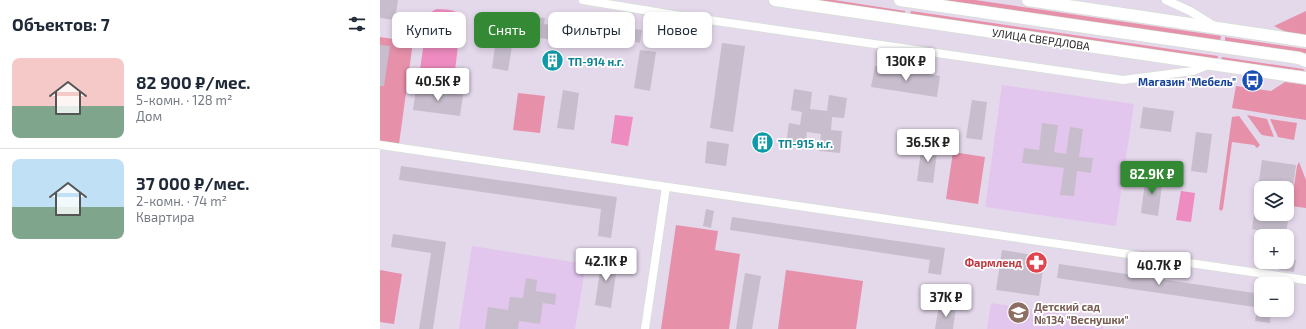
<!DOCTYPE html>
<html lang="ru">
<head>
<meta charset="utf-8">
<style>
	:root { --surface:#fff; --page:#f6f6f7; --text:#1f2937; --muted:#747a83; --line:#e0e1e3; --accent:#348934 }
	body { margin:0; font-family:"Exo 2",sans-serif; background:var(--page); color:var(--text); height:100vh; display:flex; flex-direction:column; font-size:15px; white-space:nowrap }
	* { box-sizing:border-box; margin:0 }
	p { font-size:13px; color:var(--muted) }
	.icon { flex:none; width:22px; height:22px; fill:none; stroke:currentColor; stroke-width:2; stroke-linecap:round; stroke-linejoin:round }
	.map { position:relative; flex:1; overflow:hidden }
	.panel { display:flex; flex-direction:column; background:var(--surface); width:380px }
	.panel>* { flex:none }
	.top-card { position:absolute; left:12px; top:12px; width:380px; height:36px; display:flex; gap:8px }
	.buttons { position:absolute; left:874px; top:181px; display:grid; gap:8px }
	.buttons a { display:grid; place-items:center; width:40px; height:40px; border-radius:8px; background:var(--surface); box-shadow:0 2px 6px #0003; font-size:20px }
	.price { position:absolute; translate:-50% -34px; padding:0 9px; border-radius:4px; background:#fff; color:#222; font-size:13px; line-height:26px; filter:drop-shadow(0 1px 2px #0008) }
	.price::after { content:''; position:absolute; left:50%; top:24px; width:12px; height:9px; margin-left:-6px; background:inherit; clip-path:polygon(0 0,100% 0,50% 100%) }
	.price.selected { background:var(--accent); color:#fff }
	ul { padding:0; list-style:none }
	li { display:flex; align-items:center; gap:12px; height:100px; padding:0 12px }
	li+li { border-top:1px solid var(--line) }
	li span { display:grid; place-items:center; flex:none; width:112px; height:80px; border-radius:8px; color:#555 }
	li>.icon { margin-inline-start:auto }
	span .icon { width:48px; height:48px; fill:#fffc; stroke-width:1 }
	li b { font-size:17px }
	h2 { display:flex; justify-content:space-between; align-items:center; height:48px; padding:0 12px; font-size:17px }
	.pill { padding:0 14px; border-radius:8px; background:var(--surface); box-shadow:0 2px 6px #0003; font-size:14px; line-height:36px }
	.pill.selected { background:var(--accent); color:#fff }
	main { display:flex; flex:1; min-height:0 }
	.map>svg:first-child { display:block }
	.education { fill:#e3c6ee }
	.green { fill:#e690aa }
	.pitch { fill:#ee8bc0 }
	.building { fill:#c7bdcc }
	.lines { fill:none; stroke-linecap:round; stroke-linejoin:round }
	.minor-casing { stroke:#d0e2cd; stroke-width:9 }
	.secondary-casing { stroke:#d0e2cd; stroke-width:13 }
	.minor { stroke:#fff; stroke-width:8 }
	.secondary { stroke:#fff; stroke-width:12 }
	.labels { text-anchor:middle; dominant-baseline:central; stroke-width:3.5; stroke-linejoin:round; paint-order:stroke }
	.street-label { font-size:11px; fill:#272727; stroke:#fff }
	.culture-label { font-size:11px; font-weight:bold; fill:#0d838f; stroke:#fff; text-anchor:start }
	.transit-label { font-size:11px; font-weight:bold; fill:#164399; stroke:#fff; text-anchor:end }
	.health-label { font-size:11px; font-weight:bold; fill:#be3a42; stroke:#fff; text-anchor:end }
	.education-label { font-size:11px; font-weight:bold; fill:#785e54; stroke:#fff; text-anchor:start }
</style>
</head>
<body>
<main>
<section class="panel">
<h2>Объектов: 7<svg class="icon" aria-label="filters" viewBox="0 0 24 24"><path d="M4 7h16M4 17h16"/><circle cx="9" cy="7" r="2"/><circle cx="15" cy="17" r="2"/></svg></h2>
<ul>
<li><span style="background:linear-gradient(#f6c9c9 60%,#7fa58c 0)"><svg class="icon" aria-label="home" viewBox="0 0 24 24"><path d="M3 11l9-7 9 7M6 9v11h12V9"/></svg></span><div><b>82 900 ₽/мес.</b><p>5-комн. · 128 m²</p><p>Дом</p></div></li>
<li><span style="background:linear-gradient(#bfe0f5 60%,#7fa58c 0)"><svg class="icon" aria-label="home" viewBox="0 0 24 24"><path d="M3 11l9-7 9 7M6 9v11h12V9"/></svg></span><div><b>37 000 ₽/мес.</b><p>2-комн. · 74 m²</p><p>Квартира</p></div></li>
</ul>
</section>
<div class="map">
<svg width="926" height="329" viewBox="0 0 926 329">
	<rect width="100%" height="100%" fill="#e4d8eb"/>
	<g class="education">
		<polygon points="622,85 754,104 736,226 605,207"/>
		<polygon points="92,246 206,264 195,329 79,329"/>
		<polygon points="611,303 724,320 723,329 607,329"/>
	</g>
	<g class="green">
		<polygon points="422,0 454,0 525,11 525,15"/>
		<polygon points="563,0 595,0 841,36 840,41"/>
		<polygon points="531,11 838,56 837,60 530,15"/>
		<polygon points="926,11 926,37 914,36 894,26"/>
		<polygon points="0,37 33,42 19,144 0,141"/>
		<polygon points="845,37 926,49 926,53 845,41"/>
		<polygon points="842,57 923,69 925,71 841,61"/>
		<polygon points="905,82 926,85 926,120 852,108 856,86 891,91"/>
		<polygon points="138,93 165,96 160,133 133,130"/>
		<polygon points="867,115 887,119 894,137 882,135 880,133"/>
		<polygon points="859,116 880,145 877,148 874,145 852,142 843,209 841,211 839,209 852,117"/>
		<polygon points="890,119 917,123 914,140 898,137"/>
		<polygon points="573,152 605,157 598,204 566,199"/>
		<polygon points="919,162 926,180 926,208 911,206 917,166"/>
		<polygon points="296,225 338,231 335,250 360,254 349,329 281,329"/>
		<polygon points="0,270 22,274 14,324 0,322"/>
		<polygon points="406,270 483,281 476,329 398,329"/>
	</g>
	<g class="pitch">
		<path d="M57 9C66 10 78 8 81 19L75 71C74 74 73 77 69 79 61 84 44 79 40 70L47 20C49 14 51 11 57 9Z"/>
		<polygon points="235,115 253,117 248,146 231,143"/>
		<polygon points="801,191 815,193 811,222 796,220"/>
	</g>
	<g class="building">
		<polygon points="0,0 18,0 15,20 0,18"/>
		<polygon points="137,15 165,18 164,24 204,30 230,33 231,26 262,30 260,43 238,39 236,48 152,37 154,28 135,26"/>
		<polygon points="117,31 134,33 128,71 112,68"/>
		<polygon points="342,43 365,46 353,132 330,128"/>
		<polygon points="0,45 10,46 4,86 0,86"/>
		<polygon points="260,50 276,52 270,91 254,88"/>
		<polygon points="170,54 178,56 176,67 168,66"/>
		<polygon points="495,66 560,76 557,97 491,87"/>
		<polygon points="36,88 83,95 80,116 33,110"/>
		<polygon points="414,89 432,92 430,109 447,111 449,95 467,98 464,118 452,117 451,130 462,131 460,153 439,151 441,134 427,132 425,147 406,145 409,123 420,125 422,112 411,110"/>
		<polygon points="183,90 199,93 194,130 177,128"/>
		<polygon points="592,100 607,102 602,140 586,138"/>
		<polygon points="763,107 794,111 791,132 760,128"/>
		<polygon points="662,123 678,125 674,152 686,154 690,127 703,129 699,157 713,158 711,173 697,171 694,196 680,195 684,168 642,163 644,148 659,150"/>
		<polygon points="816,132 832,134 827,173 811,171"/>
		<polygon points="379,136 387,137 385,151 377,150"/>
		<polygon points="327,141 349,144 346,166 325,163"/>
		<polygon points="542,143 558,145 553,183 537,181"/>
		<polygon points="882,160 916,165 911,200 907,200 907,188 878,188"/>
		<polygon points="21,166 237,197 231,238 218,236 221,209 19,180"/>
		<polygon points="766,174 783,177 778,216 761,213"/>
		<polygon points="877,190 881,191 881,214 909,214 906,234 872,229"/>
		<polygon points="326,209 334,211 331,228 323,226"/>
		<polygon points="352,217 565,248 561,275 548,273 550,260 350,230"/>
		<polygon points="13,234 66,242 53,329 39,329 51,253 11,247"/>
		<polygon points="622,250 665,257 659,296 616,290"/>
		<polygon points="222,257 238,260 231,308 215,305"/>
		<polygon points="907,259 916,260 914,272 899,270 900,262 907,262"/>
		<polygon points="679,264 881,294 881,308 677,278"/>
		<polygon points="365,273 381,276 372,329 356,329"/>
		<polygon points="146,278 157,280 156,291 176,294 175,305 163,303 160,324 139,321 138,329 105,329 108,307 128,310 130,297 143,298"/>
		<polygon points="559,305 576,307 573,329 555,329"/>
		<polygon points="877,310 891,310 890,323 875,321"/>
	</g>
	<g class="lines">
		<defs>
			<g id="minor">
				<polyline points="203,0 294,15 743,80 813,71 828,65"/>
				<polyline points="786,0 810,11 834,26"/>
				<polyline points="0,145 926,280"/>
				<polyline points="265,329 286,187"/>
			</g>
			<g id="secondary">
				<polyline points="395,0 926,78"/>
				<polyline points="520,0 919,58 926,61"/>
				<polyline points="648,0 926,41"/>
			</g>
		</defs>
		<use href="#minor" class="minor-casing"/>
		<use href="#secondary" class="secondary-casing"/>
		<use href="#minor" class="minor"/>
		<use href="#secondary" class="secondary"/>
	</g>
	<defs>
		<symbol id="building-disc" viewBox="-11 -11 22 22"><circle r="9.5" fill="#0f9aa8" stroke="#fff"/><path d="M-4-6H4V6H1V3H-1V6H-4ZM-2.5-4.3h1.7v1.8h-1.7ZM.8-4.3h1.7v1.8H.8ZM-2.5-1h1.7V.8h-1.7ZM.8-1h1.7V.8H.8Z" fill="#fff"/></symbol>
		<symbol id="bus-disc" viewBox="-11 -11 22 22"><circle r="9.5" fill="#1a4fb4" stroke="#fff"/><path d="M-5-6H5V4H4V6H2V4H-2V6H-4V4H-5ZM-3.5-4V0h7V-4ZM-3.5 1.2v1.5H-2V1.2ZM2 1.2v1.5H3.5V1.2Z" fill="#fff"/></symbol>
		<symbol id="pharmacy-disc" viewBox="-11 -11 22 22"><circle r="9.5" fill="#e0444e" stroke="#fff"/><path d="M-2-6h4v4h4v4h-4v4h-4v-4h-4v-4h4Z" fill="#fff"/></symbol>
		<symbol id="school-disc" viewBox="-11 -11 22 22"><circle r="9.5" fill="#8d6e63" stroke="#fff"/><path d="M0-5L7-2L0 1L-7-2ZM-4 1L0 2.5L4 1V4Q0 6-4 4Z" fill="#fff"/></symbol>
	</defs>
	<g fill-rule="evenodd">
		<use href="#building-disc" x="160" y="48" width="25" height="25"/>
		<use href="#bus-disc" x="860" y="68" width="25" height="25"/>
		<use href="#building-disc" x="370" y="130" width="25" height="25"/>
		<use href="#pharmacy-disc" x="644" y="250" width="25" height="25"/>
		<use href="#school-disc" x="626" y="300" width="25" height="25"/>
	</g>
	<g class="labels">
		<g class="street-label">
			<text transform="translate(661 39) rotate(8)">УЛИЦА СВЕРДЛОВА</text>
		</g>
		<g class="culture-label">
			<text x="188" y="61">ТП-914 н.г.</text>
			<text x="398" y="143">ТП-915 н.г.</text>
		</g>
		<g class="transit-label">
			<text x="856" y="81">Магазин "Мебель"</text>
		</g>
		<g class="health-label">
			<text x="642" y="262">Фармленд</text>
		</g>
		<g class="education-label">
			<text x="654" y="306">Детский сад<tspan x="654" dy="13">№134 "Веснушки"</tspan></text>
		</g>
	</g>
</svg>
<div class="buttons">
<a><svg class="icon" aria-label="layers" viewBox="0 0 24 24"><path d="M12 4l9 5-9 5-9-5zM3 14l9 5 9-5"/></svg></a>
<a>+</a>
<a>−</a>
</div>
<b class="price" style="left:526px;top:82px">130K ₽</b>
<b class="price" style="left:58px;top:102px">40.5K ₽</b>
<b class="price" style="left:548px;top:163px">36.5K ₽</b>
<b class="price selected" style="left:772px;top:195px">82.9K ₽</b>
<b class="price" style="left:226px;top:282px">42.1K ₽</b>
<b class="price" style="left:779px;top:286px">40.7K ₽</b>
<b class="price" style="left:566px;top:318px">37K ₽</b>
<div class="top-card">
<a class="pill">Купить</a>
<a class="pill selected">Снять</a>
<a class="pill">Фильтры</a>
<a class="pill">Новое</a>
</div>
</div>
</main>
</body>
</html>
